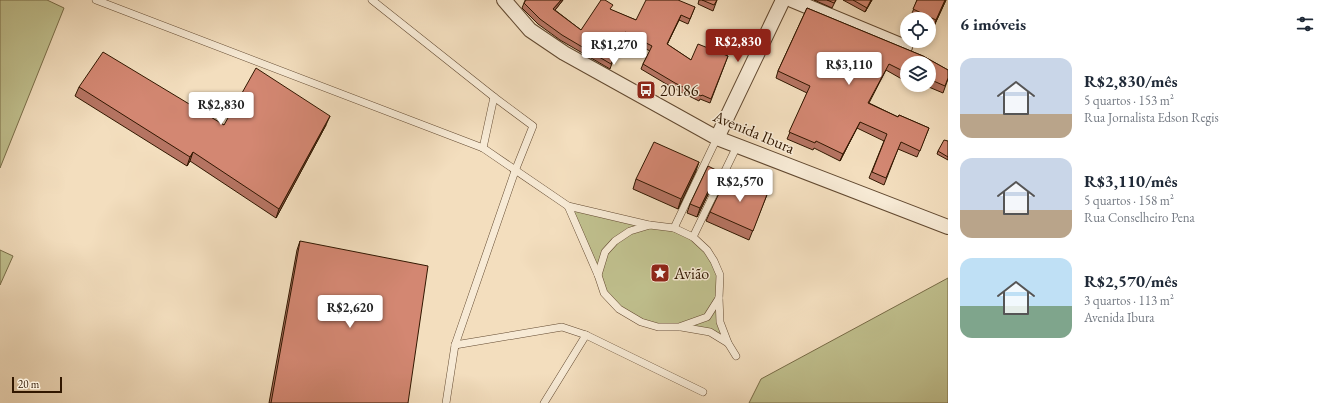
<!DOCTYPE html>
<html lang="pt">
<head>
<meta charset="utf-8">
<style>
	:root { --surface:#fff; --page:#f6f6f7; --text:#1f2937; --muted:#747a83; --accent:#8f2418 }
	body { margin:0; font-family:"EB Garamond",serif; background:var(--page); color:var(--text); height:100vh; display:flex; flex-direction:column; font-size:15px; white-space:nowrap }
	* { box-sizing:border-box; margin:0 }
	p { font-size:13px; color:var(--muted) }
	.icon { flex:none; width:22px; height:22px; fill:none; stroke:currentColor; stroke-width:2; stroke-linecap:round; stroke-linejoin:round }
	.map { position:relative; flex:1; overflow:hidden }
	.drawer { display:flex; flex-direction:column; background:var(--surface); width:380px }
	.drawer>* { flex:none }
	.tools { position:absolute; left:900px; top:12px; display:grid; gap:8px }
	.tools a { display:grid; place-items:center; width:36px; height:36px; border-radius:50%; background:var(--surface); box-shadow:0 2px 6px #0003; font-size:20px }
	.scale { position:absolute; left:12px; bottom:10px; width:50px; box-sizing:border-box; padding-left:4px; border:2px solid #311700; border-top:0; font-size:11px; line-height:14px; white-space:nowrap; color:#311700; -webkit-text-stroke:3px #f7ead5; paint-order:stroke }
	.price { position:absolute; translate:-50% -34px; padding:0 9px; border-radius:4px; background:#fff; color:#222; font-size:13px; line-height:26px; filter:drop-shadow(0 1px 2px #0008) }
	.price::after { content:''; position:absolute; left:50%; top:24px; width:12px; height:9px; margin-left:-6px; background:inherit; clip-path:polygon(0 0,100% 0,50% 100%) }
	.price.active { background:var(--accent); color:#fff }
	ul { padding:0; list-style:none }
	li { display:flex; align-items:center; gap:12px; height:100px; padding:0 12px }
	li span { display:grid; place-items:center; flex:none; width:112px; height:80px; border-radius:12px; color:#555 }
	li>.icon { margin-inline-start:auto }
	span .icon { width:48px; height:48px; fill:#fffc; stroke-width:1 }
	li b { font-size:17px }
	h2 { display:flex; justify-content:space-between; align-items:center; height:48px; padding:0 12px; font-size:17px }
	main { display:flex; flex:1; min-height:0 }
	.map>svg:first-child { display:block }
	.green { fill:#c0c08e; stroke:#786c47 }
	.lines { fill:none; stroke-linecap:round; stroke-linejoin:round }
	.service-casing { stroke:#624930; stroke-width:8 }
	.minor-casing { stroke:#624930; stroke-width:16 }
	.service { stroke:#f7ead5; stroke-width:7 }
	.minor { stroke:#f7ead5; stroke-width:14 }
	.wall { fill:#b57462; stroke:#311700 }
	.shaded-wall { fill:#945e50; stroke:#311700 }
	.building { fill:#d38772; stroke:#311700 }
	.labels { text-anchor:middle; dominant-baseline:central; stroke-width:3; stroke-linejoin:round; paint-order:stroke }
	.poi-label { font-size:16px; fill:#311700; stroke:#f7ead5; text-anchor:start }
	.street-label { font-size:16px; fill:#311700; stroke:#f7ead5 }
</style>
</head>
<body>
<main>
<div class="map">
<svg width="948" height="403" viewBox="0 0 948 403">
	<rect width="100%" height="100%" fill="#f3debe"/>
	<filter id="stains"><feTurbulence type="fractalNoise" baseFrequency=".005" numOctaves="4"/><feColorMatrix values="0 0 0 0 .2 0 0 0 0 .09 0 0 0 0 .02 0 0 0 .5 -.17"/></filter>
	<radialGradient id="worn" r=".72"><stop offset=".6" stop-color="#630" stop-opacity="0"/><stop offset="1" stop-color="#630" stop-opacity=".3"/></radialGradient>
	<g class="green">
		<polygon points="0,0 47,0 64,8 0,168"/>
		<polygon points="568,206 674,228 707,251 720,275 720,322 728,343 710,332 641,322 604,293"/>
		<polygon points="0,250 13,256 0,285"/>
		<polygon points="948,278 948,403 749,403 761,379"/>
	</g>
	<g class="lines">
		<defs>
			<g id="service">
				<polyline points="96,0 483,148 568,206"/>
				<polyline points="372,0 494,97"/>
				<polygon points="650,225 674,228 693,237 707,250 714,261 720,275 719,298 707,317 679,327 658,327 641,322 619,309 604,293 598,275 605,252 615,241 630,231"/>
				<polyline points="674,228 717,138"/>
				<polyline points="693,237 737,146"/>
				<polyline points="598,275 568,206 649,225"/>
				<polyline points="681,327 710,332 728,343 720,322 719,298"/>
				<polyline points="728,343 736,356"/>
				<polyline points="455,345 562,327 586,335 703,392"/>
				<polyline points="446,403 455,345 515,171 533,126 494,97 483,148"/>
				<polyline points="544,403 586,335"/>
			</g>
			<g id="minor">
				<polyline points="504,0 530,30 564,53 717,138 948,227"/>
				<polyline points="792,0 905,47"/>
				<polyline points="717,138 783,0"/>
			</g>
		</defs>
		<use href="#service" class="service-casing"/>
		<use href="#minor" class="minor-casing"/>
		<use href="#service" class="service"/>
		<use href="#minor" class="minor"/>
	</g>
	<g class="wall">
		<polygon points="525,0 563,0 555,10 581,30 611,10 636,20 695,7 688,24 679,20 667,44 691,60 728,56 710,103 700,99 699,101 673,88 641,69 643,64 650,51 623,37 621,41 620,40 610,69 560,40 538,24 522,8 524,3 525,1"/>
		<polygon points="699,0 717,0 713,11 698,4"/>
		<polygon points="814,0 836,0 832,8"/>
		<polygon points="843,0 872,0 865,12"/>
		<polygon points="917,0 946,0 934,26 929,24 929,19 918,19 911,16"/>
		<polygon points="807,8 923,56 948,70 948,79 943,93 924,85 929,85 929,63 907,63 907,82 886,70 869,103 898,117 899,115 929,128 917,157 898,149 884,185 869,178 884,141 857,128 840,161 814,148 813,150 787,139 807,93 776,78 778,71"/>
		<polygon points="79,87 224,125 326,125 276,218 190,161 187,166 75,96"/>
		<polygon points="948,141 948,160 937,154 938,151"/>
		<polygon points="696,171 678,209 633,189 636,179"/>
		<polygon points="718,171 715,180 697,217 687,213 690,204"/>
		<polygon points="768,192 749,240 706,221 710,212"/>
		<polygon points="300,241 408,403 269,403 297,250"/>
	</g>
	<g class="shaded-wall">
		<polygon points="561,0 563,0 552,14 553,9"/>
		<polygon points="871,0 872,0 865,12"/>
		<polygon points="945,0 946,0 934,26 936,20"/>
		<polygon points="681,15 679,20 665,49 667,44"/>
		<polygon points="330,116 326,125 276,218 279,209"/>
		<polygon points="860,122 857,128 840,161 843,154"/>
		<polygon points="193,152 190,161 187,166 190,157"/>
		<polygon points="699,162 696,171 678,209 681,199"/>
		<polygon points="718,171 715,180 697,217 700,208"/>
	</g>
	<g class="building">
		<polygon points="526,0 561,0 553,9 581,30 601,0 605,0 613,5 610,9 636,20 646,0 678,0 695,7 690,19 681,15 667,44 691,60 698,44 728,56 711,99 702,95 701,96 675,83 643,64 652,46 625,32 623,36 622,36 611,64 562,35 540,19 524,3"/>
		<polygon points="702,0 717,0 714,5"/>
		<polygon points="827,0 836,0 834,3"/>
		<polygon points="853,0 871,0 867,8"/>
		<polygon points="917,0 945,0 936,20 913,9"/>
		<polygon points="807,8 923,56 948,70 948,78 945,86 929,79 929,63 907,63 907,73 889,64 868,103 898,117 899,115 929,128 920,151 901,142 886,178 872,172 887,134 860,122 843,154 816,141 815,143 789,132 810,86 778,71"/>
		<polygon points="103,52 224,125 256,68 330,116 279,209 193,152 190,157 79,87"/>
		<polygon points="944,140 948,141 948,157 938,151"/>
		<polygon points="654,142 699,162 681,199 636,179"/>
		<polygon points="708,166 718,171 700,208 690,204"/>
		<polygon points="728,175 768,192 753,231 710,212"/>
		<polygon points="300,241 428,266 408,403 271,403"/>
	</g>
	<defs>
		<symbol id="bus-square" viewBox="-11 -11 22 22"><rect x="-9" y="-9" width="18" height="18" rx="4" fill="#8f2418" stroke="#f7ead5"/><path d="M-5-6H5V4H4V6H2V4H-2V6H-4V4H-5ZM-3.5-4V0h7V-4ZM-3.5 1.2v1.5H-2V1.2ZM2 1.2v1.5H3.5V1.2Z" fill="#fff"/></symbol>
		<symbol id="sight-square" viewBox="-11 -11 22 22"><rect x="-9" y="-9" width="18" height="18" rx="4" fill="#8f2418" stroke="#f7ead5"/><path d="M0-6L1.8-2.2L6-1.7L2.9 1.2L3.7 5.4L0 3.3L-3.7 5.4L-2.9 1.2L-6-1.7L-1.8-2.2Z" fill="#fff"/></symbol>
	</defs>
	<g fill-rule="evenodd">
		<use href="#bus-square" x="635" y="79" width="22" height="22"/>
		<use href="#sight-square" x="649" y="262" width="22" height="22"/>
	</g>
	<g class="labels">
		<g class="poi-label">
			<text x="660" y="90">20186</text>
			<text x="674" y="273">Avião</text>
		</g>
		<g class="street-label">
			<text transform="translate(754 132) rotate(23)">Avenida Ibura</text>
		</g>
	</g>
	<rect width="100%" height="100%" filter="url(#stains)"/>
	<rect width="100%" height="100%" fill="url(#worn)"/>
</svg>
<div class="tools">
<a><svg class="icon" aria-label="locate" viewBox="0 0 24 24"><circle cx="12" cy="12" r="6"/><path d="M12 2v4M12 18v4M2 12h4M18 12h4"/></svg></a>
<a><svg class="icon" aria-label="layers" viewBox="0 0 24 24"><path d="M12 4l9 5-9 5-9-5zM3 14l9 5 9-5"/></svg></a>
</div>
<div class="scale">20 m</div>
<b class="price active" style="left:738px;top:63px">R$2,830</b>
<b class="price" style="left:614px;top:66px">R$1,270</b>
<b class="price" style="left:849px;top:86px">R$3,110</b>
<b class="price" style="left:221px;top:126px">R$2,830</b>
<b class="price" style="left:740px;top:203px">R$2,570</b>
<b class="price" style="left:350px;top:329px">R$2,620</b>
</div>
<section class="drawer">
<h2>6 imóveis<svg class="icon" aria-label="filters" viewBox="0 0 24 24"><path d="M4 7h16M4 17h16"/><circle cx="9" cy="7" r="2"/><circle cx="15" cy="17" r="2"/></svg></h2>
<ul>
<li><span style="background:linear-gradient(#c9d6e8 70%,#b9a48a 0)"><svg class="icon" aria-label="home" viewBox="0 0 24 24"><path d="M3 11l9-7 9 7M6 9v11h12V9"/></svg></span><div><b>R$2,830/mês</b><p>5 quartos · 153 m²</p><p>Rua Jornalista Edson Regis</p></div></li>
<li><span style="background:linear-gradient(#c9d6e8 65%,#b9a48a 0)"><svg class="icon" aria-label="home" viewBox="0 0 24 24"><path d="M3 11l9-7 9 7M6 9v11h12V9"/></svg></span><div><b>R$3,110/mês</b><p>5 quartos · 158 m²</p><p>Rua Conselheiro Pena</p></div></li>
<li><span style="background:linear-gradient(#bfe0f5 60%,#7fa58c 0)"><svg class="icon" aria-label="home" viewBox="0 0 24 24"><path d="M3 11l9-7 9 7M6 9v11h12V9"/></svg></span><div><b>R$2,570/mês</b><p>3 quartos · 113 m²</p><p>Avenida Ibura</p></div></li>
</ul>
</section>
</main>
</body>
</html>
